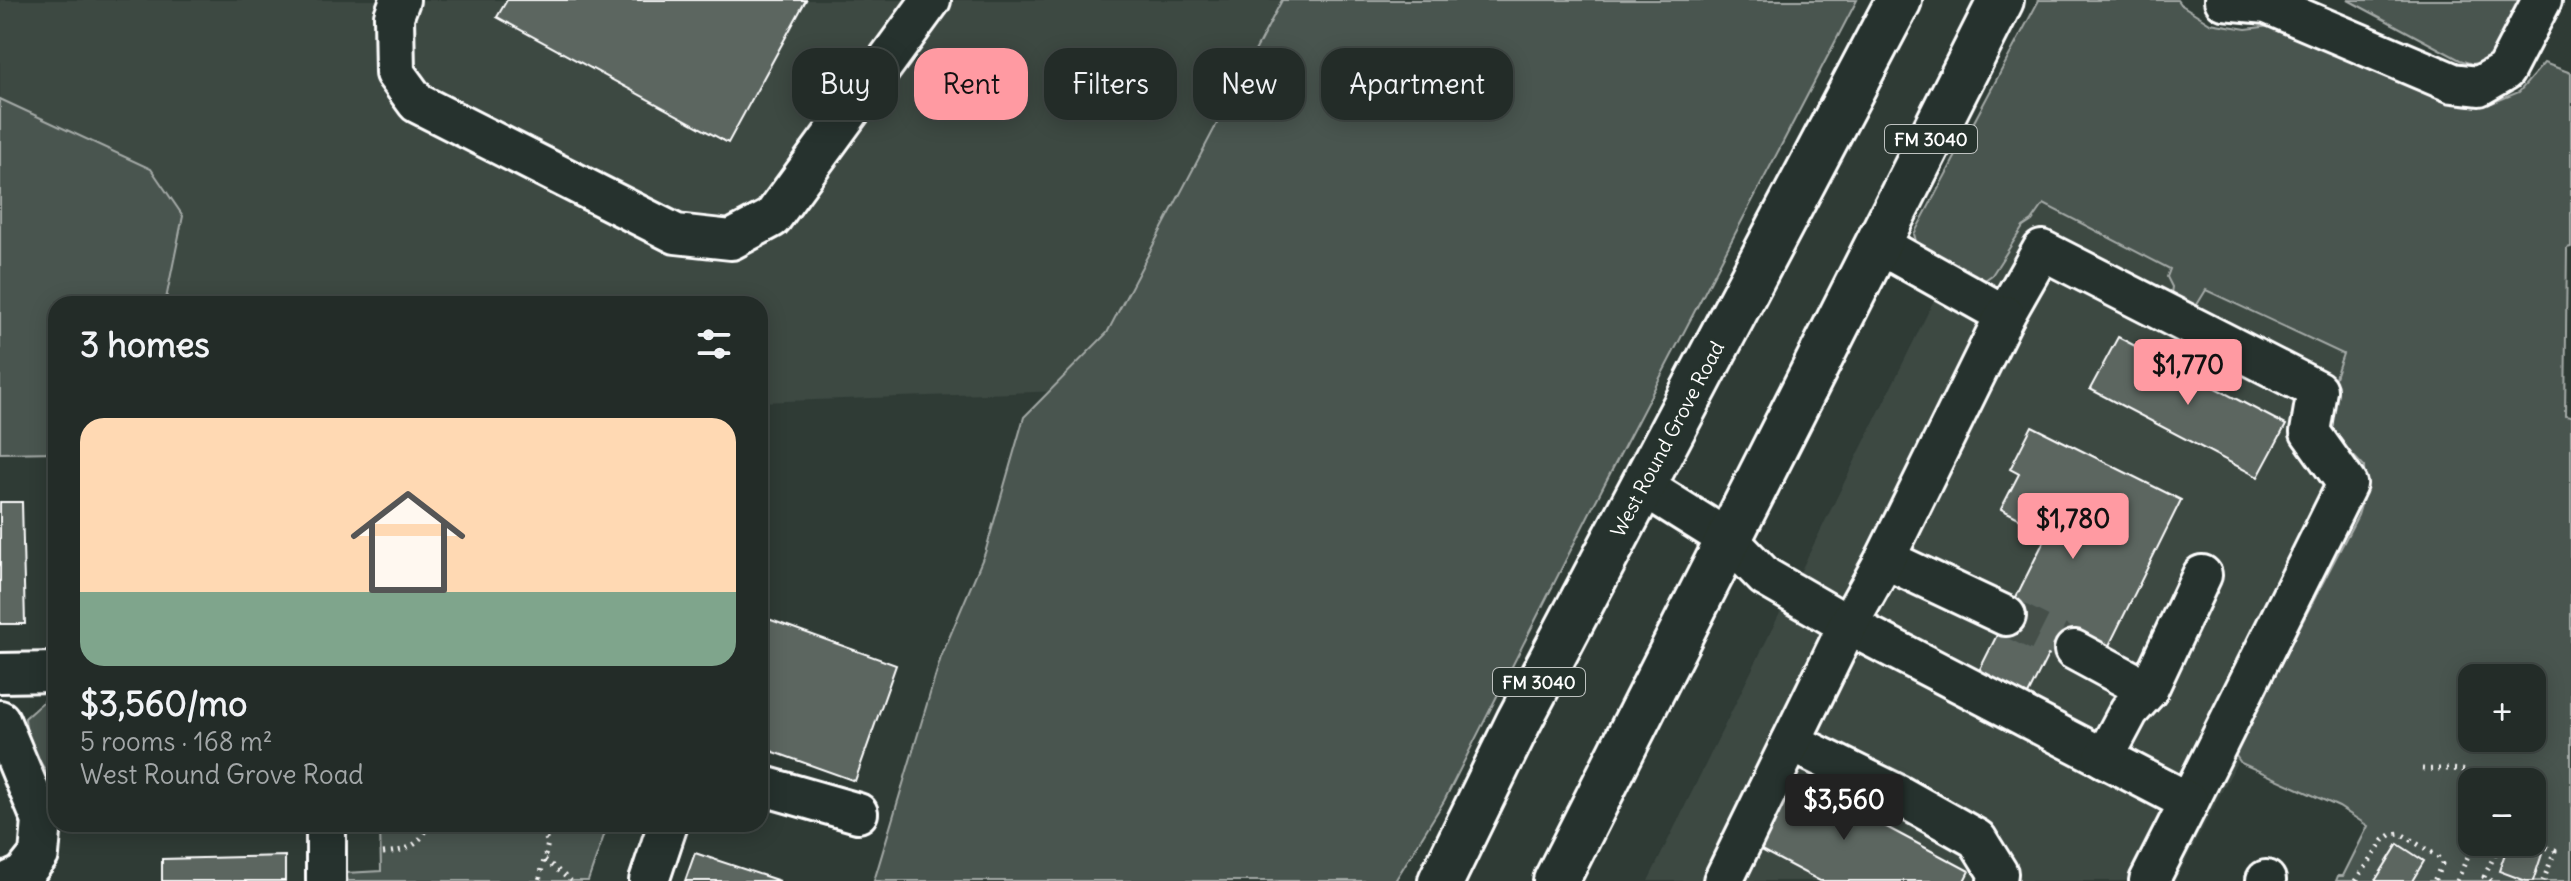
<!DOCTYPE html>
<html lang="en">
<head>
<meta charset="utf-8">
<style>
	:root { --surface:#232c28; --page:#2f3834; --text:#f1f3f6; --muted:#a3a7a8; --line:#404845; --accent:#ff9aa2 }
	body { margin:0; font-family:Delius,sans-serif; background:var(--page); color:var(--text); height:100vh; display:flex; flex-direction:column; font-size:30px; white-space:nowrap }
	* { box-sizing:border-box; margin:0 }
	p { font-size:26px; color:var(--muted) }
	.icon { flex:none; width:44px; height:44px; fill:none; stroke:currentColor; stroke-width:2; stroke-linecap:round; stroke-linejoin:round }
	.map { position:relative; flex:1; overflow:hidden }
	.details { position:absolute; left:48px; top:296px; width:720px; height:536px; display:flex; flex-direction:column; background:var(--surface); border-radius:24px; box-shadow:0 4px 20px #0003,0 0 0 2px var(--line) }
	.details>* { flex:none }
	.guide { position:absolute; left:792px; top:48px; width:760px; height:72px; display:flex; gap:16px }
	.fabs { position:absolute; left:2458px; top:664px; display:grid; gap:16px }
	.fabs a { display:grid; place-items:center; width:88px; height:88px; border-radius:16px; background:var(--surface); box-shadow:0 4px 20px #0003,0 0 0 2px var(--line); font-size:40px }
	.price { position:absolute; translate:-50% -68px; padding:0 18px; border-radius:8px; background:var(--accent); color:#111; font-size:26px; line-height:52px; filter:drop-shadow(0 2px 4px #0008) }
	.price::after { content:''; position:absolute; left:50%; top:48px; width:24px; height:18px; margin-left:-12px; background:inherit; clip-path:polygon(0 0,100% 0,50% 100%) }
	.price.current { background:#222; color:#fff }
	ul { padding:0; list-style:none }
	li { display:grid; align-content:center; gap:16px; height:424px; padding:0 32px }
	li span { display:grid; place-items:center; height:248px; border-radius:24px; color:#555 }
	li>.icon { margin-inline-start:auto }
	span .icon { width:144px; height:144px; fill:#fffc; stroke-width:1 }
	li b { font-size:34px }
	h2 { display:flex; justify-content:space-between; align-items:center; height:96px; padding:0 32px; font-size:34px }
	.tag { padding:0 28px; border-radius:24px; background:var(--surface); box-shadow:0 4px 20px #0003,0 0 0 2px var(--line); font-size:28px; line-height:72px }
	.tag.current { background:var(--accent); color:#111 }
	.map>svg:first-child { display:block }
	.built { fill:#3c4842 }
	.green { fill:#4a544f; stroke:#a4aaa7; stroke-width:2; fill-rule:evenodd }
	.building { fill:#5b6661; stroke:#fff; stroke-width:2 }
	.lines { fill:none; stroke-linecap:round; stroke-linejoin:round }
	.minor-tunnel { stroke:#444f49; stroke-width:38; stroke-dasharray:38 19; stroke-linecap:butt }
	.minor-casing { stroke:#fff; stroke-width:44 }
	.major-casing { stroke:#fff; stroke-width:50 }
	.path { stroke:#fff; stroke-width:5; stroke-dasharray:2 6; stroke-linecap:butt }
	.minor { stroke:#26332d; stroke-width:38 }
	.major { stroke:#26332d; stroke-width:44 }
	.labels { text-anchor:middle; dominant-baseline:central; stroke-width:6; stroke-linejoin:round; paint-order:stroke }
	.shield { fill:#26332d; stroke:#bec2c0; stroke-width:2 }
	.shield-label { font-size:18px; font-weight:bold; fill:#fff }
	.street-label { font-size:20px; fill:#fff; stroke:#26332d }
</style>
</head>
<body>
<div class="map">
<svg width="2571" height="881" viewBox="0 0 2571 881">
	<rect width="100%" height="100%" fill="#2f3b35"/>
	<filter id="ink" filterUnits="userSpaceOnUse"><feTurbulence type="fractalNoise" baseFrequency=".0125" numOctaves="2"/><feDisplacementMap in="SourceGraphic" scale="16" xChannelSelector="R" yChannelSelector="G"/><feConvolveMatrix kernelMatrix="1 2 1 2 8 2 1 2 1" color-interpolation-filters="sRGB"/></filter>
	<g filter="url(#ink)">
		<g class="built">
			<polygon points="0,0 1785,0 1593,372 760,402 760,304 56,304 0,430"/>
			<polygon points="1996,174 2430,394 2175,881 1648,881"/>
		</g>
		<g class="green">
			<polygon points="1282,0 1857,0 1589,514 1444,801 1395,881 874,881 941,657 985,553 1024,417 1107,333"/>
			<path d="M2039 0H2177L2180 4 2210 23 2246 29 2296 23 2458 103H2492L2519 92 2544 63 2571 73V247L2567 248 2565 416 2571 417V881H2336L2338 876H2343L2368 826 2339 807 2241 763 2234 753 2358 515 2365 492 2364 467C2357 459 2349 452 2343 444 2319 416 2332 384 2343 354L2206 290 2192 313 2170 300 2172 287 2167 277 2170 269 2044 204 2032 221 2023 227 1992 275 1972 289 1920 256 1914 234ZM2472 678H2532V738H2472ZM2472 782H2532V842H2472Z"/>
			<polygon points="2348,0 2528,0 2491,59 2472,64 2460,60"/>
			<polygon points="0,99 151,169 183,216 165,304 56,304 56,452 0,453"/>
			<polygon points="44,701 56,703 56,787 27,741 25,718"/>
			<polygon points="380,824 608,824 588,881 348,881 346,873 381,871"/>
		</g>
		<g class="building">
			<polygon points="507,0 806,0 728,143 497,17"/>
			<polygon points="2118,337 2286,425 2258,477 2090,389"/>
			<polygon points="2032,426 2181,500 2093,678 2048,655 2023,705 1974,681 2048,533 2001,509 2019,474 2010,469"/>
			<polygon points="0,502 22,502 25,624 0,624"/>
			<polygon points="760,616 896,665 855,781 760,747"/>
			<polygon points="1789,775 1969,871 1964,881 1820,881 1752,845"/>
			<polygon points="2509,842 2542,854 2533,881 2526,881 2499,871"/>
			<polygon points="2398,844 2424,861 2412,881 2375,881"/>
			<polygon points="695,853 780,881 685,881"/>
			<polygon points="285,856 285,881 162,881 162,859"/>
		</g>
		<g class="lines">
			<polyline class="minor-tunnel" points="2006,616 2074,650"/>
			<defs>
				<g id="minor">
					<polyline points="400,0 394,16 395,73 417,103 676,234 731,240 772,218 931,0"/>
					<polyline points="2224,0 2267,4 2453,83 2479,86 2505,71 2542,0"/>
					<polyline points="1878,244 2005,315 2042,250 2317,390 2310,432 2347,484 2189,802"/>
					<polyline points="1643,486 1729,540 1765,577 1848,625 2189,802 2149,881"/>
					<polyline points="1885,559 2006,616"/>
					<polyline points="2074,650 2148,690"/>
					<polyline points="0,673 56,672"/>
					<polyline points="0,720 42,821 39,855 23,875 10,881"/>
					<polyline points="1791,742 1897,794 1977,839 1998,873 1997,881"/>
					<polyline points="2104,758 2129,711 2148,690 2202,575"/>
					<polyline points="760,785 858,813"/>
					<polyline points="326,824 326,881"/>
					<polyline points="649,881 668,824"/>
					<polyline points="1723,881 1848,625 1885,559 2005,315"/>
					<polyline points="2266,881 2266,880"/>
				</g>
				<g id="major">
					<polyline points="1441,881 1519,721 1899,0"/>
					<polyline points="1556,881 2001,0"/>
				</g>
			</defs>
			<use href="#minor" class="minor-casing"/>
			<use href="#major" class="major-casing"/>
			<g class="path">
				<path d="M2422 769C2441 770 2474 765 2486 782"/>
				<polyline points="2494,782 2506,774 2532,774"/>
				<polyline points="539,824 548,843 539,881"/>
				<polyline points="2532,841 2555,851 2543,881"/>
				<path d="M383 853C409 850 417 847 430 824"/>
				<polyline points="545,860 571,881"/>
				<polyline points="2356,881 2384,840 2392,834 2400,833 2437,856 2442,864 2434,881"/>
				<polyline points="2457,881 2474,842"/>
				<polyline points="2491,881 2484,877 2501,842"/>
			</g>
			<use href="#minor" class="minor"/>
			<use href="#major" class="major"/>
		</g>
	</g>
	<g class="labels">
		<g class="shield">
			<rect x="1885" y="125" width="92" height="28" rx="6"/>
			<rect x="1493" y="668" width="92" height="28" rx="6"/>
		</g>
		<g class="shield-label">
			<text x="1931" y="139">FM 3040</text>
			<text x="1539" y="682">FM 3040</text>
		</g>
		<g class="street-label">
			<text transform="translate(1667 439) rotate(-62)">West Round Grove Road</text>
		</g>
	</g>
</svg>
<div class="fabs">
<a>+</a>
<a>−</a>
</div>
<b class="price" style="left:2188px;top:407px">$1,770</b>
<b class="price" style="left:2073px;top:561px">$1,780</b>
<b class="price current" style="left:1844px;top:842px">$3,560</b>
<div class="guide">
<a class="tag">Buy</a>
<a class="tag current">Rent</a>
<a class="tag">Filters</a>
<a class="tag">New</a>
<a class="tag">Apartment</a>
</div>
<section class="details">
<h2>3 homes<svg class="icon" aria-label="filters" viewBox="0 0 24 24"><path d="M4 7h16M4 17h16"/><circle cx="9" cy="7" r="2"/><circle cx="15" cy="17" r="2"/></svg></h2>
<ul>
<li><span style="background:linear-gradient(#ffd9b3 70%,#7fa58c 0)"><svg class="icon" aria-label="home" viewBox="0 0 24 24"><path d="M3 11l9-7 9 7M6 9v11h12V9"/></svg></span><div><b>$3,560/mo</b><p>5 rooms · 168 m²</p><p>West Round Grove Road</p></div></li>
</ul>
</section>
</div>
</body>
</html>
